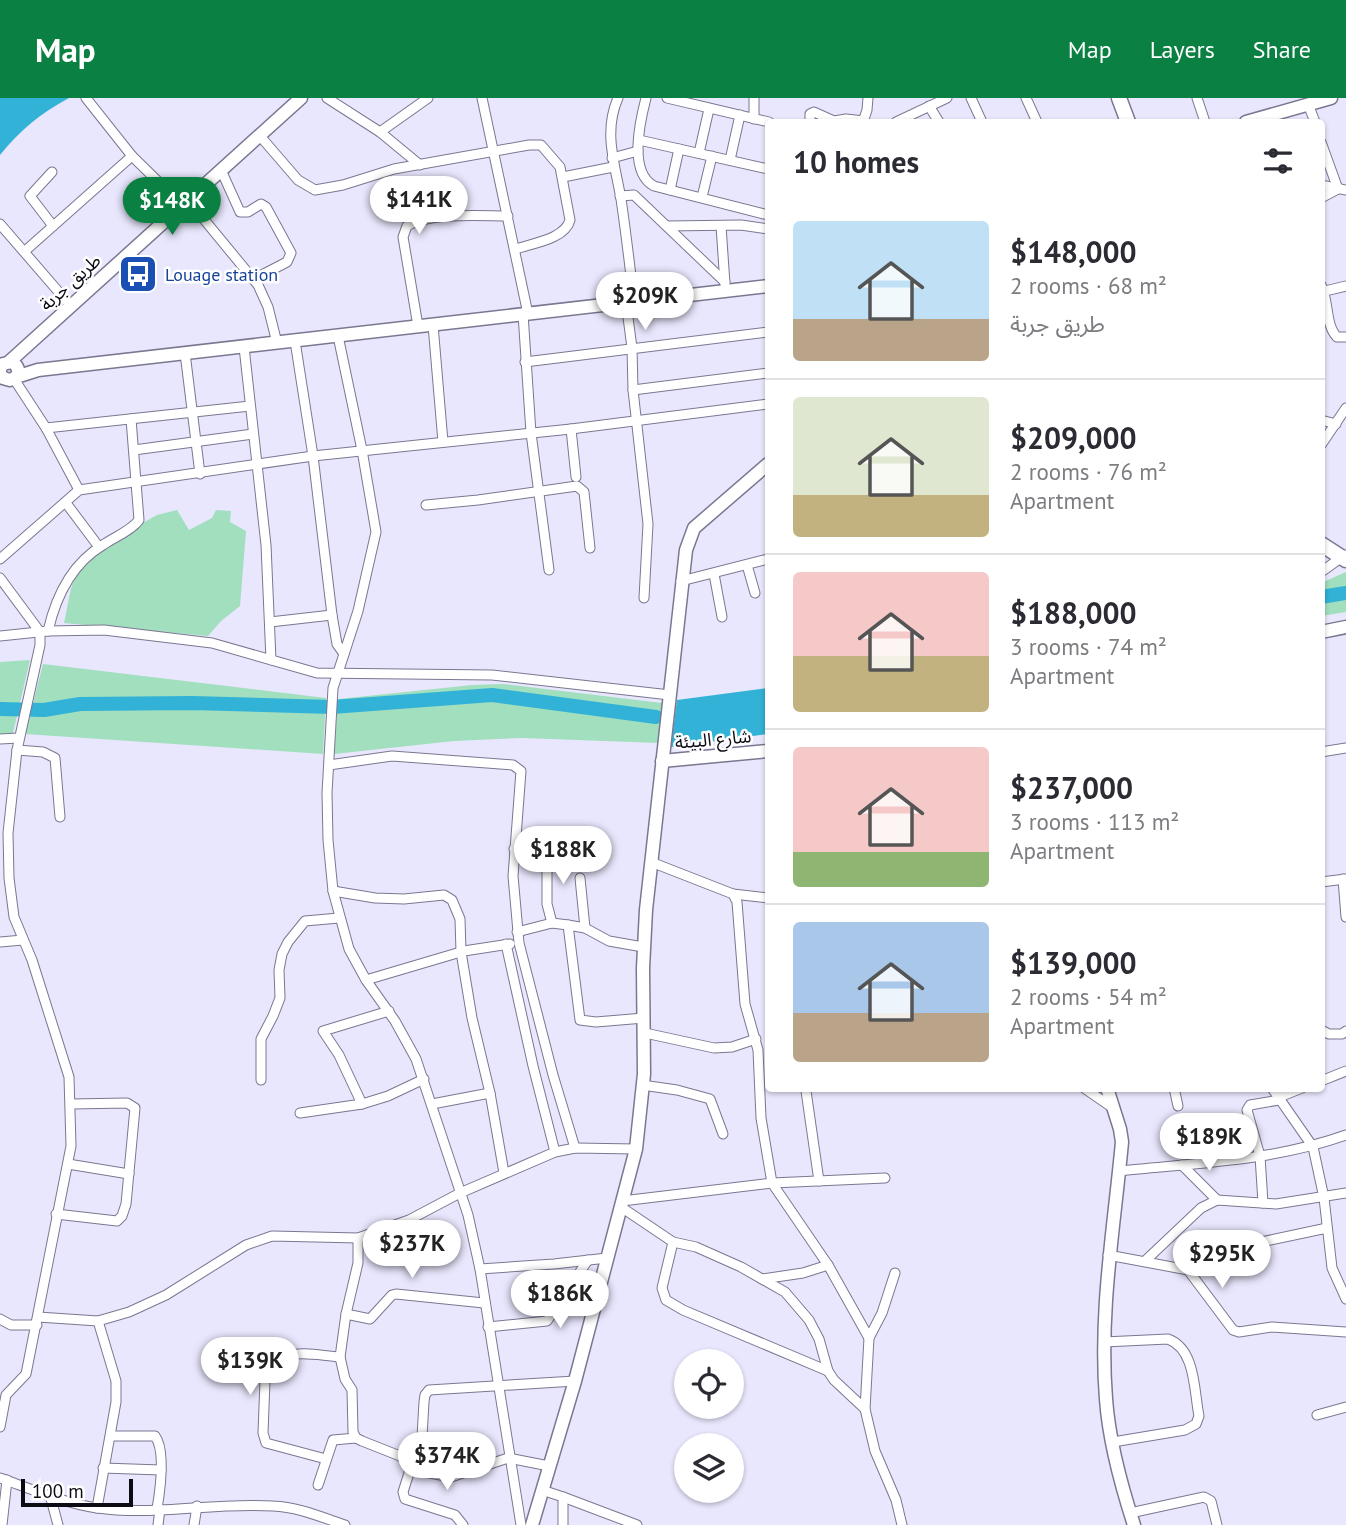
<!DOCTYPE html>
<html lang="en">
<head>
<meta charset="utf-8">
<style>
	:root { --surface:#fff; --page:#f7f7f7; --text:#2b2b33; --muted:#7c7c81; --line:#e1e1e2; --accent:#0b8043 }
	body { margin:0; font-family:"PT Sans","Noto Sans Arabic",sans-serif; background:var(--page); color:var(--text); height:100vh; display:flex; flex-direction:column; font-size:26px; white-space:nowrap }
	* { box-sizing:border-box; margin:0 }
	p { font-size:23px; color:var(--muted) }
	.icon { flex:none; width:38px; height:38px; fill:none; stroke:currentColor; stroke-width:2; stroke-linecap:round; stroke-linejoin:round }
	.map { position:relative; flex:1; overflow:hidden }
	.panel { position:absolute; left:765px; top:21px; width:560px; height:973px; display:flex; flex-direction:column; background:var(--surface); border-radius:7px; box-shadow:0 2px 5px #0004 }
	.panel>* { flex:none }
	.buttons { position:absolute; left:674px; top:1251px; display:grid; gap:14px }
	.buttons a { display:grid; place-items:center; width:70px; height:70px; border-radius:50%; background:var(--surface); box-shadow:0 2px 5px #0004; font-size:35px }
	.scale { position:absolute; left:21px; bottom:18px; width:112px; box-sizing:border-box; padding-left:7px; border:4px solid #0c0b14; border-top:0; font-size:19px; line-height:24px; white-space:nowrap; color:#0c0b14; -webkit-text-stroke:5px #fff; paint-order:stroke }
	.price { position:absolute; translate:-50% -60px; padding:0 16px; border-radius:24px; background:#fff; color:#222; font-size:23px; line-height:46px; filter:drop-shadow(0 2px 4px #0008) }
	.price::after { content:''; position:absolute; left:50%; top:42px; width:21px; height:16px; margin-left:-10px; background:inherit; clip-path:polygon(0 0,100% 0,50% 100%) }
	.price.selected { background:var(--accent); color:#fff }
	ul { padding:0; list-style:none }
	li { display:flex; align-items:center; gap:21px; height:175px; padding:0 28px }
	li+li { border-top:2px solid var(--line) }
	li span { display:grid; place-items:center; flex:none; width:196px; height:140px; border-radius:7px; color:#555 }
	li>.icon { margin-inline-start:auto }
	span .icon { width:84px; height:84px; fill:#fffc; stroke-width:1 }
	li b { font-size:30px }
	h2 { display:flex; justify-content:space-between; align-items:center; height:84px; padding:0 28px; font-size:30px }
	header { display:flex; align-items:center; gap:42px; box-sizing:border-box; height:98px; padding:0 35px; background:var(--accent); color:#fff }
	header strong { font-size:33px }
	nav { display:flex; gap:38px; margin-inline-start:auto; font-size:24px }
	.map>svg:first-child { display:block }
	.green { fill:#a1dfbe }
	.water { fill:#32b2d7 }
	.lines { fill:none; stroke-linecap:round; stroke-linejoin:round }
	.river { stroke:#32b2d7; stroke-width:14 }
	.street-casing { stroke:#7a7791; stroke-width:11 }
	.secondary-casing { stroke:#7a7791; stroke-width:15 }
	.primary-casing { stroke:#7a7791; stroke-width:17 }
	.street { stroke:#fff; stroke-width:9 }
	.secondary { stroke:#fff; stroke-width:12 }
	.primary { stroke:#fff; stroke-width:14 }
	.labels { text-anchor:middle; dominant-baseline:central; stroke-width:5; stroke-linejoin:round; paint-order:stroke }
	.transit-label { font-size:18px; fill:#164399; stroke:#fff; text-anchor:start }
	.street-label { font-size:18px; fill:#0c0b14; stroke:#fff }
</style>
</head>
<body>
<header>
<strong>Map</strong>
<nav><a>Map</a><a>Layers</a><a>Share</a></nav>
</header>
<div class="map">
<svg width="1346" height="1427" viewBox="0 0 1346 1427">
	<rect width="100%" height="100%" fill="#e9e7fd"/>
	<g class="green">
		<polygon points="177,412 189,432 212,420 216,412 231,413 230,424 246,433 240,508 221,523 208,538 64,525 71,490 79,470 132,431 157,417"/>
		<polygon points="1346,474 1346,514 1321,518 1321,485"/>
		<polygon points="30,562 13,635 0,636 0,564"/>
		<polygon points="43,566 326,600 323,656 25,636"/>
		<polygon points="504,586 662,605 659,645 522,640 454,643 334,656 338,601 472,587"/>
	</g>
	<g class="water">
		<path d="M0 0H69C41 15 20 32 0 57Z"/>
		<polygon points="768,590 768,636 671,649 677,602"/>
	</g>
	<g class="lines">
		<g class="river">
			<polyline points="1321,499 1346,495"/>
			<polyline points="0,611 44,612 80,606 192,605 332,609 492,597 656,619"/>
		</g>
		<defs>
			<g id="street">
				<polyline points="86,0 132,58 182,107"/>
				<polyline points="327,0 380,34 420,67"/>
				<polyline points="482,0 528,216"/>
				<path d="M618 0C603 34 615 66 621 101 626 135 630 169 634 204"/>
				<path d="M646 0C640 23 628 74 654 88L768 117"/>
				<polyline points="667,0 769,24"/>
				<polyline points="754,0 754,21"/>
				<polyline points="971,0 982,24"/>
				<polyline points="1026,0 1037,24"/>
				<polyline points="1197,0 1205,24"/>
				<polyline points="1308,6 1315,24"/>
				<polyline points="929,8 939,24"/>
				<polyline points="810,24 810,16 814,14 834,23 846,21 864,23"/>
				<polyline points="863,24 867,12 868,0"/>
				<polyline points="896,24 947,0"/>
				<polyline points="380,34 428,0"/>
				<path d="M260 38 298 82 315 92 343 87 394 71 529 47H541L560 69 570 122C565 141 533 145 516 151"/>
				<polyline points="639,42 768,71"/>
				<polyline points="1321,44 1338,91 1321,100"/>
				<polyline points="699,55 709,11"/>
				<polyline points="612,60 638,53"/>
				<polyline points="730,62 740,17"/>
				<polyline points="221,72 240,114 248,114 261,106 266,109 291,155 287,164 254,181"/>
				<polyline points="52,74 30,98 53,128"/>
				<polyline points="563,79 613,69"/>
				<polyline points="1321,87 1346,92"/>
				<polyline points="670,92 679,51"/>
				<polyline points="620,98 634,97 725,184"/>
				<polyline points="702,99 712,58"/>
				<polyline points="188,102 258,187 268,209 277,245"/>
				<polyline points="0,126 70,207"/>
				<polyline points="667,128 741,127 768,131"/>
				<polyline points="721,128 725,186"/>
				<polyline points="25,153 132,58"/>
				<path d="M1321 187C1329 202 1325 227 1337 239H1346"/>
				<polyline points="1321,194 1346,188"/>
				<polyline points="626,204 632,250 633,292 648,426 644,500"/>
				<polyline points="523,216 531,335 549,472"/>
				<polyline points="433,227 443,344"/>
				<path d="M418 228 403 139 407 128C430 114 481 118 508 118"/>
				<polyline points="338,238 362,352 376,434 358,513 333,590 327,695 328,742 333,793 349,851 366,882 395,923 416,961 468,1117 480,1171 521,1427"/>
				<polyline points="295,243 313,358 332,517 337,546 344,556"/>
				<polyline points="244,249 266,447 271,562"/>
				<polyline points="185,255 200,376"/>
				<polyline points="525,264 768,234"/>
				<polyline points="14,281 46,330 79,392"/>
				<polyline points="633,292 768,275"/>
				<polyline points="1321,322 1336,326"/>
				<polyline points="46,330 250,308"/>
				<polyline points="571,331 576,379"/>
				<polyline points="1321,347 1346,310"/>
				<polyline points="134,352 253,336"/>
				<polyline points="66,405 99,449"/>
				<polyline points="426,407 478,402 577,388 584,394 590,450"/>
				<polyline points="0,461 79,392 313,358 571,331 768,306"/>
				<polyline points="747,467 755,495"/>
				<polyline points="1321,474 1345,457"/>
				<polyline points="714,476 722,519"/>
				<polyline points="0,480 40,534 40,547 17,652 8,735 9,780 14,819 32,862 69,979 71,1048 26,1276 6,1297 0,1329"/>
				<polyline points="681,483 768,461"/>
				<polyline points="270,524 332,517"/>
				<path d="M48 533C56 498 71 466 103 447 114 439 131 433 139 422L131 321"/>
				<polyline points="0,538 48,533 104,532 212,545 317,575 492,577 670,597"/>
				<polyline points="0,641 19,640"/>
				<polyline points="17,652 43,654 55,660 60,719"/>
				<polyline points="1321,654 1346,650"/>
				<polyline points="329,667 392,658 513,667 521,673 513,778 519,845 553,977 575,1050"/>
				<polyline points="514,751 531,753 547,758 547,806 552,825"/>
				<polyline points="651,764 733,796 737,804 745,906 758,952 761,1020 772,1085 828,1167 869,1240"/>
				<polyline points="580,780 585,830"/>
				<polyline points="1343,781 1346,819"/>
				<polyline points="1321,784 1346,781"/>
				<polyline points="333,793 375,800 404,801 444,797 452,802 460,821 461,854 472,920 490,995 504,1075"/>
				<polyline points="733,796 768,800"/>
				<polyline points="568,827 580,922 596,924 644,920"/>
				<polyline points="517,834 552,825 568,827 585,830 609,843 643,849"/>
				<polyline points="0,844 23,842"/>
				<polyline points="506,846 533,968 555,1054"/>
				<polyline points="366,882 464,853 510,846"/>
				<polyline points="1321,932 1329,936 1342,936 1346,933"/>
				<polyline points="645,935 714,950 732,949 756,941"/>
				<polyline points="261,982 261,941 273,918 280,900 279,872 282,856 288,844 305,823 339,820"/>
				<polyline points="1321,983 1346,973"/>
				<polyline points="642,987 677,992 710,1001 723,1036"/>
				<polyline points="1084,990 1113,1010"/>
				<polyline points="1174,990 1178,1008"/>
				<polyline points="1272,990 1313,1049 1324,1100 1332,1170 1346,1201"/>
				<polyline points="806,993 819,1083"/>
				<polyline points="1277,1000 1302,990"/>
				<polyline points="362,1006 339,957 323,933 389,913"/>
				<polyline points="432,1006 490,995"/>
				<polyline points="300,1015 362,1006 388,998 424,981"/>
				<polyline points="68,1066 129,1076"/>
				<polyline points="1182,1067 1217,1102"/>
				<path d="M1119 1073C1195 1065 1274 1063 1346 1037"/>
				<polyline points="622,1103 772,1085 885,1080"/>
				<polyline points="1263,1105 1260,1058 1247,1012 1250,1007 1279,1002"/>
				<polyline points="621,1109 673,1144 696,1149 741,1169 785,1194 809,1222 819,1241 828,1273 834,1282 865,1311"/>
				<polyline points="56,1116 117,1123 122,1118 126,1106 135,1010 127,1005 71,1006"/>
				<polyline points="358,1140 358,1165 346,1216 340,1259 345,1281 352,1292 353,1334 356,1340 362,1343 400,1358 409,1365 414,1372"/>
				<polyline points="673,1144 662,1190 666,1202 683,1212 828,1273"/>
				<polyline points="1108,1157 1188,1172 1238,1149 1327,1130"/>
				<polyline points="1145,1163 1201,1110 1217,1102 1276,1106 1346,1095"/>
				<polyline points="480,1171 554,1166 607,1160"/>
				<polyline points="1188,1172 1233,1232 1239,1234 1272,1229 1346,1234"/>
				<polyline points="895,1175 882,1215 869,1240 865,1311 875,1353 896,1402 902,1427"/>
				<polyline points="762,1181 803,1175 828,1167"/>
				<polyline points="346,1216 370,1221 392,1197 396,1196 484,1205"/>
				<polyline points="38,1219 98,1223 129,1214 166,1197 246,1147 272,1138 358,1140 409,1122 460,1095 555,1054 575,1050 636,1051"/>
				<polyline points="0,1221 11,1227 37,1227"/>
				<polyline points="488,1229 547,1223 588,1162"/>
				<path d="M1104 1244 1168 1241C1196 1251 1194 1294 1199 1318L1196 1326 1185 1332 1113 1344"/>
				<polyline points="1317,1317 1346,1309"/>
				<path d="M111 1338H155C166 1353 160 1393 157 1411"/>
				<path d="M326 1361 266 1345 263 1335 265 1283C277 1245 309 1257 340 1259"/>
				<polyline points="103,1370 161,1372"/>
				<polyline points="420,1373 424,1304 425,1297 429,1292 575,1283"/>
				<path d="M0 1380C31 1391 64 1405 97 1410 155 1418 214 1404 273 1408 298 1409 321 1419 345 1427"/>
				<polyline points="318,1387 333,1342 356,1340"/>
				<polyline points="542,1392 563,1399 563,1427"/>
				<polyline points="50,1397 58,1427"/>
				<polyline points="563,1399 637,1427"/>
				<polyline points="97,1410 116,1304 116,1283 98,1223"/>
				<polyline points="1130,1415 1204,1399 1211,1403 1217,1427"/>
				<polyline points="2,1427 7,1382"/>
				<polyline points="158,1427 160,1411"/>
				<polyline points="194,1427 197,1408"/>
				<polyline points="463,1427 455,1417 405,1401 403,1394 409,1375 414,1372 451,1379 508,1360 549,1368"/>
			</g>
			<g id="secondary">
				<polyline points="1246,24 1331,0"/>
				<polyline points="9,264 301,0"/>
				<path d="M0 271 3 266 12 264C18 268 20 273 16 279L10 282 3 280 0 275"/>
				<polyline points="16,279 38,272 768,188"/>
				<polyline points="1321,534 1346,529"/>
				<polyline points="662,663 768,653"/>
				<path d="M1107 990 1120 1031 1122 1044C1114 1130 1099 1214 1106 1301 1109 1344 1121 1387 1134 1427"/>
				<polyline points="532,1427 575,1283 636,1051 644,976 643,870 646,812 686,452 694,430 768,366"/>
			</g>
			<g id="primary">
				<polyline points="1119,0 1128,24"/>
				<polyline points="1321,446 1346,462"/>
			</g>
		</defs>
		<use href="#street" class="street-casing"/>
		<use href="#secondary" class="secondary-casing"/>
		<use href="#primary" class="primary-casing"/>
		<use href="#street" class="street"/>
		<use href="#secondary" class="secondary"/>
		<use href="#primary" class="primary"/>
	</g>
	<defs>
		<symbol id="bus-square" viewBox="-11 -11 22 22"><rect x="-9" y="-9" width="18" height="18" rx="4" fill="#1a4fb4" stroke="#fff"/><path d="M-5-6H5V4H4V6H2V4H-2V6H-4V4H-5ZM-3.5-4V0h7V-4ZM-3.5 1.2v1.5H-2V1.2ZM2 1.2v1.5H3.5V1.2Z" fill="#fff"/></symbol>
	</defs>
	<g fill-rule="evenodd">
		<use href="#bus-square" x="116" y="154" width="44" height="44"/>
	</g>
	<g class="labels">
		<g class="transit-label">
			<text x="165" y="176">Louage station</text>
		</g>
		<g class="street-label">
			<text transform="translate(70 184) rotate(-42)">طريق جربة</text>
			<text transform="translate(713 641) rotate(-5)">شارع البيئة</text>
		</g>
	</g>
</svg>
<div class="buttons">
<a><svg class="icon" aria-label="locate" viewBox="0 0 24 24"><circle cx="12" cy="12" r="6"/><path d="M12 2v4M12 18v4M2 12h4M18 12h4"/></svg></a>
<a><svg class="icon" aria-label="layers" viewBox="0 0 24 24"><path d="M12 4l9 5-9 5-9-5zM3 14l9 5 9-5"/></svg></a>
</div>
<div class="scale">100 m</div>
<b class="price" style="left:419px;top:138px">$141K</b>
<b class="price selected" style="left:172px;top:139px">$148K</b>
<b class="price" style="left:645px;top:234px">$209K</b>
<b class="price" style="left:563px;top:788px">$188K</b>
<b class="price" style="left:1209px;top:1075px">$189K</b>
<b class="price" style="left:412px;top:1182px">$237K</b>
<b class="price" style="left:1222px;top:1192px">$295K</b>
<b class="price" style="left:560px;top:1232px">$186K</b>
<b class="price" style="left:250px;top:1299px">$139K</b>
<b class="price" style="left:447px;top:1394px">$374K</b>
<section class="panel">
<h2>10 homes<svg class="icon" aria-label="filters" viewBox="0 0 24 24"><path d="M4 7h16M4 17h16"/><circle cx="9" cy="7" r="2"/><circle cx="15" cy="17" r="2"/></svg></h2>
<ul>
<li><span style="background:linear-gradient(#bfe0f5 70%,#b9a48a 0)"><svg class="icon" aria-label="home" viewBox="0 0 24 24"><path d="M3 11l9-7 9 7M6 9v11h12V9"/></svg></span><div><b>$148,000</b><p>2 rooms · 68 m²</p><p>طريق جربة</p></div></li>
<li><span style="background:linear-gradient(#dfe7d0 70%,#c2b280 0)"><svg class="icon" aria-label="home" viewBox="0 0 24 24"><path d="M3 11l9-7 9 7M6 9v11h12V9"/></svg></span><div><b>$209,000</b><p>2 rooms · 76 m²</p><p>Apartment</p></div></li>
<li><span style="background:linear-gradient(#f6c9c9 60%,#c2b280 0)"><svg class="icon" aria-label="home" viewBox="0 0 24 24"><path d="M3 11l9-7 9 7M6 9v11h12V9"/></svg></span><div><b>$188,000</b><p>3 rooms · 74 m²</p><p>Apartment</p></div></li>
<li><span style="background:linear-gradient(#f6c9c9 75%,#8fb573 0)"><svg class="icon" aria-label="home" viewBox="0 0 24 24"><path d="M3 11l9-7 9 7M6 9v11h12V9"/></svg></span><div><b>$237,000</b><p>3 rooms · 113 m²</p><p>Apartment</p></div></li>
<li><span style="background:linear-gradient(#a9c7e8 65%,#b9a48a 0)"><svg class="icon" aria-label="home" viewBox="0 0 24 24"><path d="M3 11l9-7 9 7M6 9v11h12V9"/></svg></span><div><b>$139,000</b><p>2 rooms · 54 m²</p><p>Apartment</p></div></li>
</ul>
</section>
</div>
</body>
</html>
